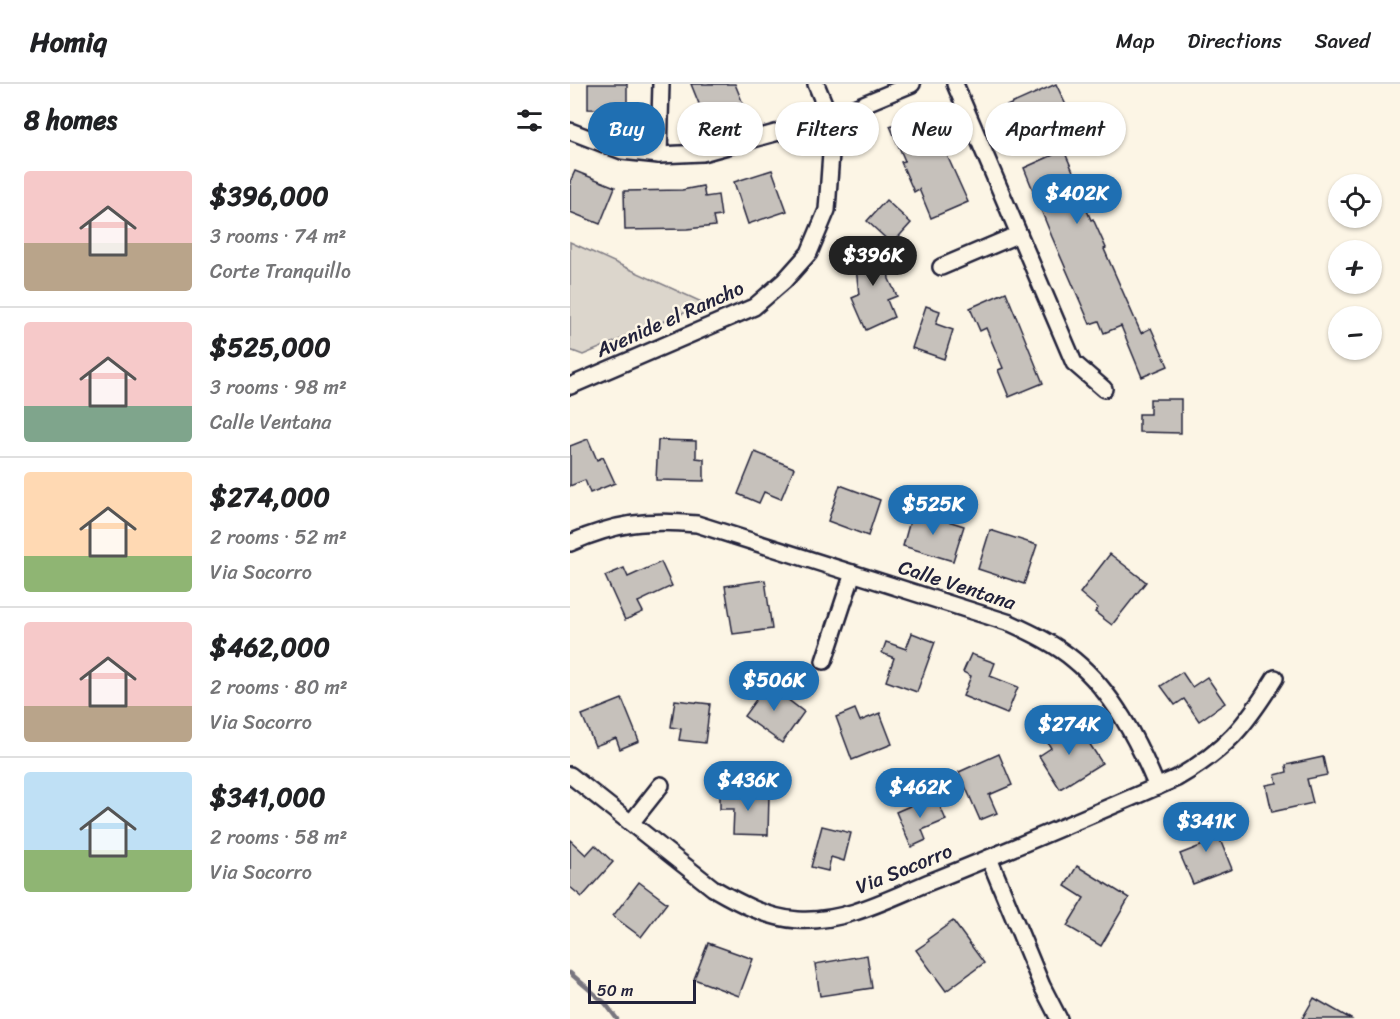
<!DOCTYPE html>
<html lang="en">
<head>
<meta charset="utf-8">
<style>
	:root { --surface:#fff; --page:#f6f6f6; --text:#202124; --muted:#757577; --line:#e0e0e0; --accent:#1f6fb2 }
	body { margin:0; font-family:Sriracha,sans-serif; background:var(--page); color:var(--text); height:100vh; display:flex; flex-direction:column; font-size:22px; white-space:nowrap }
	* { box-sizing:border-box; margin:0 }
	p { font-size:20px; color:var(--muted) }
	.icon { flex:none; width:33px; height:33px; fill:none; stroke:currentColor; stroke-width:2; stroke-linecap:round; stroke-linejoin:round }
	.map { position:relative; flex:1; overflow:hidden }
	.drawer { display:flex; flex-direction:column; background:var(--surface); width:570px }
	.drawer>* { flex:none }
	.top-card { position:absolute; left:18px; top:18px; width:570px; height:54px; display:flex; gap:12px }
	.fabs { position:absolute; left:758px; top:90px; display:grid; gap:12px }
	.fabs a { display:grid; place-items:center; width:54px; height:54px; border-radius:50%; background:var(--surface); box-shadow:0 2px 4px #0004; font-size:30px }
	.scale { position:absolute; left:18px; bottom:15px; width:108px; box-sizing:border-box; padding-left:6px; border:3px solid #22223b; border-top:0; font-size:16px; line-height:21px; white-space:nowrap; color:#22223b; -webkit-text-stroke:4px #fcf5e5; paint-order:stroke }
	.price { position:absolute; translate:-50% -51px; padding:0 14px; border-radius:21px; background:var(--accent); color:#fff; font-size:20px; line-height:39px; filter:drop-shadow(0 2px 3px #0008) }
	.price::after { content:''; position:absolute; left:50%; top:36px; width:18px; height:14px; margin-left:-9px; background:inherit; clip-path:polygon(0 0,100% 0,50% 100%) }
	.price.current { background:#222; color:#fff }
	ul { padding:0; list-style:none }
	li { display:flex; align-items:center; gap:18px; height:150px; padding:0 24px }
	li+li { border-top:2px solid var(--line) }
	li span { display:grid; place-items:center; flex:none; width:168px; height:120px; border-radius:6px; color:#555 }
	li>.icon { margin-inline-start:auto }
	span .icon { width:72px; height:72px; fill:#fffc; stroke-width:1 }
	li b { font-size:26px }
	h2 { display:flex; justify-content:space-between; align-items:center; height:72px; padding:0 24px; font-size:26px }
	.pill { padding:0 21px; border-radius:27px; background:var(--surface); box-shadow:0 2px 4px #0004; font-size:21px; line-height:54px }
	.pill.current { background:var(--accent); color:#fff }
	header { display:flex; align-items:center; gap:36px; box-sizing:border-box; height:84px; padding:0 30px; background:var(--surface); border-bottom:2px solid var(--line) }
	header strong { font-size:28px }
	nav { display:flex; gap:33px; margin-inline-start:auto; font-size:21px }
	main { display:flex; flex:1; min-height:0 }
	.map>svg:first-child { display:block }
	.green { fill:#dcd6cc; stroke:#7f7c84; stroke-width:1.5 }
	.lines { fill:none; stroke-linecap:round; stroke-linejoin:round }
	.stream { stroke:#78757e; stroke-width:4.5 }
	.building { fill:#c6c1bb; stroke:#22223b; stroke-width:1.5 }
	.minor-casing { stroke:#22223b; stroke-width:20 }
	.minor { stroke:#fcf5e5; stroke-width:15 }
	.labels { text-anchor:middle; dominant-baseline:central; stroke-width:5; stroke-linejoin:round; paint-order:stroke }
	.street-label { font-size:20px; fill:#22223b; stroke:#fcf5e5 }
</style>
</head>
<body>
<header>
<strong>Homiq</strong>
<nav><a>Map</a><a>Directions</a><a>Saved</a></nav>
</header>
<main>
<section class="drawer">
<h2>8 homes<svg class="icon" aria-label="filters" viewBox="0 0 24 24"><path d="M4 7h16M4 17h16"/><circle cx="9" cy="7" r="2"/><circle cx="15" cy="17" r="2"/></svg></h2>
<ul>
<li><span style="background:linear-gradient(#f6c9c9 60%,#b9a48a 0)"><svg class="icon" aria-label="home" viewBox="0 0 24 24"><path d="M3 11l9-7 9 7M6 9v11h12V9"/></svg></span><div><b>$396,000</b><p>3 rooms · 74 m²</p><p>Corte Tranquillo</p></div></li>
<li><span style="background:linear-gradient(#f6c9c9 70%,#7fa58c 0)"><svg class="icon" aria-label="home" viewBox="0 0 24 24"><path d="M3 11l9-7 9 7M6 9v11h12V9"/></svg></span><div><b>$525,000</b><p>3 rooms · 98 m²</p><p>Calle Ventana</p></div></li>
<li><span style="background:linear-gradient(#ffd9b3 70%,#8fb573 0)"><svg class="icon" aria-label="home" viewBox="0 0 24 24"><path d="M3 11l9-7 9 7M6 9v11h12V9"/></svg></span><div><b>$274,000</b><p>2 rooms · 52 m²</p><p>Via Socorro</p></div></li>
<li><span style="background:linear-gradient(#f6c9c9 70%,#b9a48a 0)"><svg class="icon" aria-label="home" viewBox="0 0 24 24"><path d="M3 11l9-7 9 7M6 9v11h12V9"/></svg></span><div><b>$462,000</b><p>2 rooms · 80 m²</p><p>Via Socorro</p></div></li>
<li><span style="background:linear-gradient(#bfe0f5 65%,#8fb573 0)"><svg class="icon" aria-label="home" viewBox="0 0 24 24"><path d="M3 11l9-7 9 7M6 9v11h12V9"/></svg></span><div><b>$341,000</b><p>2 rooms · 58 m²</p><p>Via Socorro</p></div></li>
</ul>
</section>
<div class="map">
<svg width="830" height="935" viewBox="0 0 830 935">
	<rect width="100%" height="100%" fill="#fcf5e5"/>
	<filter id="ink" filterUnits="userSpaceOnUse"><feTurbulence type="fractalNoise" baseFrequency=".0167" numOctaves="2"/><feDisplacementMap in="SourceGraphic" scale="12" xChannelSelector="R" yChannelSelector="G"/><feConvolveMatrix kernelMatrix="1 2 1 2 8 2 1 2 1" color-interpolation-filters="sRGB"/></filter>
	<g filter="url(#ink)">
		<polygon class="green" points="0,158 136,220 13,271 0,266"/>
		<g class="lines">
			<polyline class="stream" points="0,889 35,919 47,935"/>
		</g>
		<g class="building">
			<polygon points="18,0 57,0 57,26 18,25"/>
			<polygon points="121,0 165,0 176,27 138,42"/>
			<polygon points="486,0 505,40 486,48 505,92 503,93 521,136 523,135 536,164 534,165 571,249 581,244 598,282 572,293 551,242 534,249 529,237 520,240 482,153 454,84 483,71 474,50 446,62 430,25"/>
			<polygon points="357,27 398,118 361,134 349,105 344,108 331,78 335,77 320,42"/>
			<polygon points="202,86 217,127 178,140 164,98"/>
			<polygon points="5,87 45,103 30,140 0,128 0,98"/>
			<polygon points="133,102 135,113 148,111 151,132 143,133 145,142 117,145 55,146 54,107 112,106"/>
			<polygon points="316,116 341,139 322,160 297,137"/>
			<polygon points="316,163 319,195 327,212 317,216 324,233 296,246 282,214 289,211 284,166"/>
			<polygon points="436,208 473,299 439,313 428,286 433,284 416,244 410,247 400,224"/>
			<polygon points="356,222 370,227 366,240 383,246 374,275 342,264"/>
			<polygon points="580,315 611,315 611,349 569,348 569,330 580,330"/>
			<polygon points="18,355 27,376 33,373 45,399 20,409 15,396 0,402 0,362"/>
			<polygon points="88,356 126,357 126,374 134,375 134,397 86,396"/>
			<polygon points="185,368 224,384 211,415 194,408 189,419 168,410"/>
			<polygon points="270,401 310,416 298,452 258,437"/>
			<polygon points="343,426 394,442 383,477 333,462"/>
			<polygon points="420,446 467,461 454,500 408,485"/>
			<polygon points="540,470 576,498 542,541 525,528 528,524 510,509"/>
			<polygon points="91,478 102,502 68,518 73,528 55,536 35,492 54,484 58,493"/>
			<polygon points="195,496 202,545 163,550 155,502"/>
			<polygon points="342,549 365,558 347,608 316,597 324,574 312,569 316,558 336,565"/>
			<polygon points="401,570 425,579 420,592 448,603 437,630 393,612 401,592 393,588"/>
			<polygon points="612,588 622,603 637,593 655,619 629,637 614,615 605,621 591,602"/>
			<polygon points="201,595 216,606 212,611 234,628 212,659 174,632"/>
			<polygon points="52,615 69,657 50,665 46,654 25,662 12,631"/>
			<polygon points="105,616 140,620 135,659 109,656 111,645 101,643"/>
			<polygon points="285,625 290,637 310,629 322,660 282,676 266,633"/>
			<polygon points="505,637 532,679 490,705 469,672 481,664 476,656"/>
			<polygon points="429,670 442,701 419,711 427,729 410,736 389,688"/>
			<polygon points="753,673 757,691 737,695 743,719 702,728 696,701 707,699 705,691 717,688 716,681"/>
			<polygon points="150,709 199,710 198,751 163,750 164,725 150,725"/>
			<polygon points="365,711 376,736 352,746 356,756 341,763 326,728"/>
			<polygon points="640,731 662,785 623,800 610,770 633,761 623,737"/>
			<polygon points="252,742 281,749 274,777 261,773 258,787 241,783"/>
			<polygon points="0,756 16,771 25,761 43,778 12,813 0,803"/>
			<polygon points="507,782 559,814 531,862 497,842 514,814 495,802"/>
			<polygon points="69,798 97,819 71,853 43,832"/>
			<polygon points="383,837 414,879 376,907 346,866 359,857 358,855"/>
			<polygon points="138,859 183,875 169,912 124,895"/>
			<polygon points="297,871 302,904 250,912 245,880"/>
			<polygon points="744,914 781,935 732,935"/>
		</g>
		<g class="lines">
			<defs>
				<g id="minor">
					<polyline points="385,0 504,279 534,305"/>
					<polyline points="0,47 52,67 89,71 132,69 260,34 342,0"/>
					<polyline points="89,71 91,0"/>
					<polyline points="371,183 449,150"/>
					<polyline points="0,302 184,223 214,197 239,169 257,126 261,69 260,34 246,0"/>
					<path d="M0 459C46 439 77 435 127 440L440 539C462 549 485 560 504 576 543 608 568 657 587 703"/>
					<polyline points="254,577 283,489"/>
					<path d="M0 691 143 804C169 819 197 834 228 836 275 839 320 814 362 797 445 764 526 729 607 694 656 666 676 641 705 594"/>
					<polyline points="61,739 91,701"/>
					<polyline points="419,774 472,902 489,935"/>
				</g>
			</defs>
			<use href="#minor" class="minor-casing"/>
			<use href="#minor" class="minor"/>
		</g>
	</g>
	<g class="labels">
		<g class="street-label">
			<text transform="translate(100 235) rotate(-24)">Avenide el Rancho</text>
			<text transform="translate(387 501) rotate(18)">Calle Ventana</text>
			<text transform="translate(334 785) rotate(-22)">Via Socorro</text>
		</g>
	</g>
</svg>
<div class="fabs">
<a><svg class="icon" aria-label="locate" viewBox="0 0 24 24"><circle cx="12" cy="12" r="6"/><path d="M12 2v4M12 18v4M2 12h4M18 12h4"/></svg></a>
<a>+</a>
<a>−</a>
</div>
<div class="scale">50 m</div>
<b class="price" style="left:507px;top:141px">$402K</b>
<b class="price current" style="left:303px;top:203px">$396K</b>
<b class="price" style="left:363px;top:452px">$525K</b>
<b class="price" style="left:204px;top:628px">$506K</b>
<b class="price" style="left:499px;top:672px">$274K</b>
<b class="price" style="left:178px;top:728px">$436K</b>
<b class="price" style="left:350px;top:735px">$462K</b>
<b class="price" style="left:636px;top:769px">$341K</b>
<div class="top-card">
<a class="pill current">Buy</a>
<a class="pill">Rent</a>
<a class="pill">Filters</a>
<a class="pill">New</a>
<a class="pill">Apartment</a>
</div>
</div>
</main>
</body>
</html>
